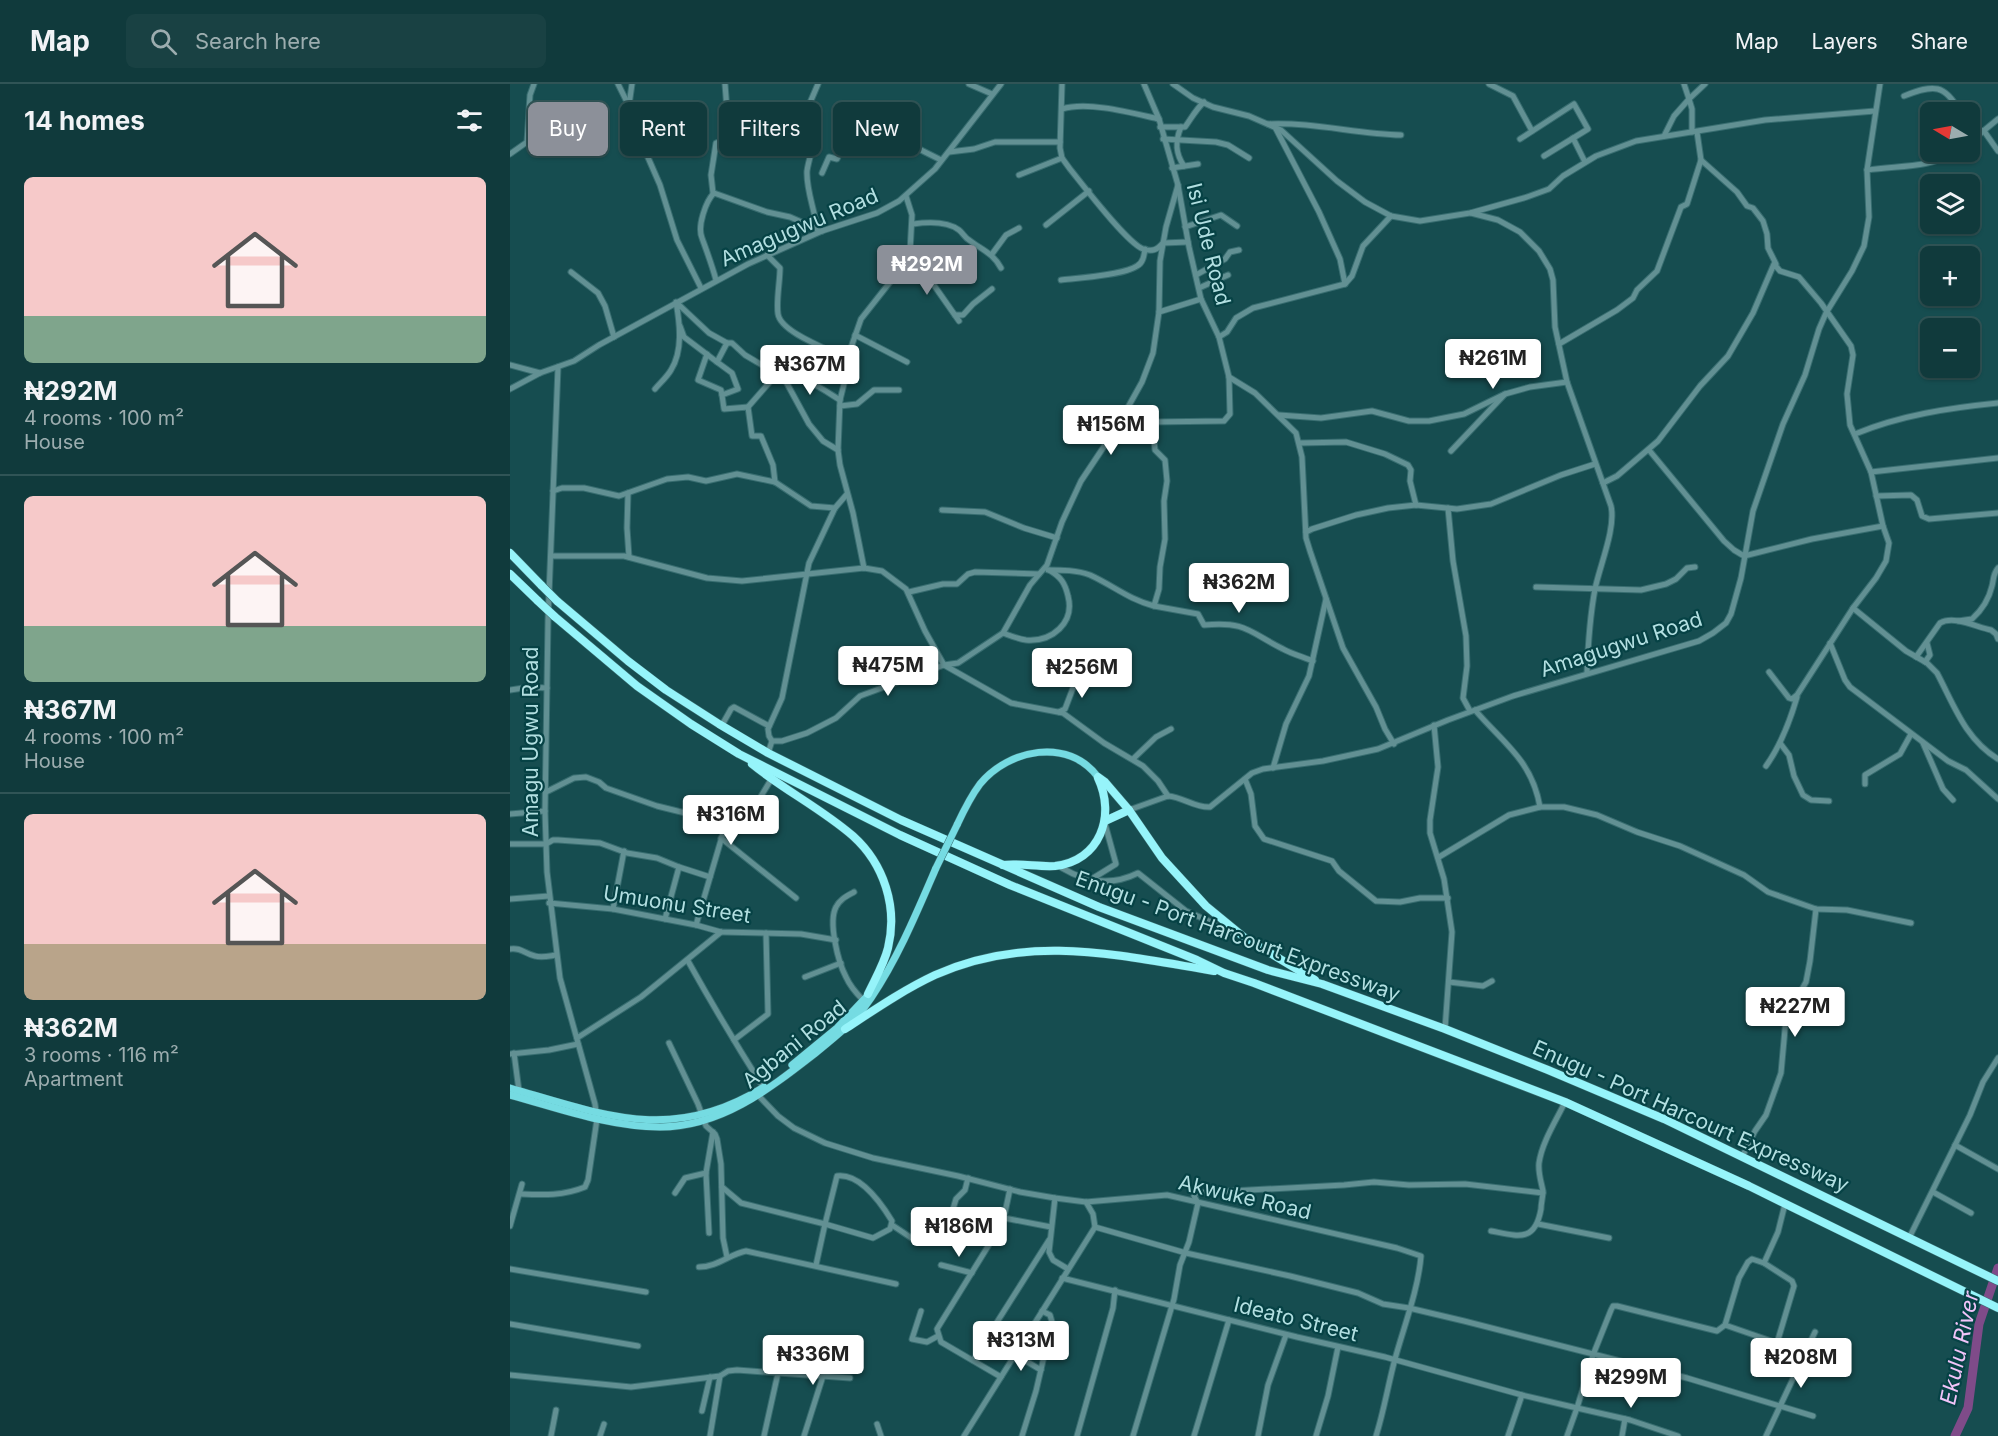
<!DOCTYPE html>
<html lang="en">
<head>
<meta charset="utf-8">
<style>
	:root { --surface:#103a3c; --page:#194143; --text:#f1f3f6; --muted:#9cadaf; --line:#305456; --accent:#8c9099 }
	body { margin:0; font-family:Inter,sans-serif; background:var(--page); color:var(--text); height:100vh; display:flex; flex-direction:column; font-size:22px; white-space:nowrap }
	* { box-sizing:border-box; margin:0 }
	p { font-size:20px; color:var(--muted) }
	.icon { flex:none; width:33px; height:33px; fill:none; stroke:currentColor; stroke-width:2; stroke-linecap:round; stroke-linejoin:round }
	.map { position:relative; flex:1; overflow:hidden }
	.details { display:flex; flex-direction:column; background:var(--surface); width:510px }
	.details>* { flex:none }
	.top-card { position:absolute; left:18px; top:18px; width:570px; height:54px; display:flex; gap:12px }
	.needle { width:39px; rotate:280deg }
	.controls { position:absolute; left:1410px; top:18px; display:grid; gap:12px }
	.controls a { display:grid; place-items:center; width:60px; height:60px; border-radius:9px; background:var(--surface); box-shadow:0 2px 4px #0004,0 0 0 2px var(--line); font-size:30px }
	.price { position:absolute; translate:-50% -51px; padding:0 14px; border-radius:6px; background:#fff; color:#222; font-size:20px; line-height:39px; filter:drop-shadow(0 2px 3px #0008) }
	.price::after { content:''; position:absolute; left:50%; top:36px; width:18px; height:14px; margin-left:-9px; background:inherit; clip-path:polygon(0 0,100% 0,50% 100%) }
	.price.current { background:var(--accent); color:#fff }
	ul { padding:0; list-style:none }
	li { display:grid; align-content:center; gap:12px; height:318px; padding:0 24px }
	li+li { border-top:2px solid var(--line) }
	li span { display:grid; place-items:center; height:186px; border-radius:9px; color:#555 }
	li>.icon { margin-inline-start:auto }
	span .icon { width:108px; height:108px; fill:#fffc; stroke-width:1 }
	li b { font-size:26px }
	h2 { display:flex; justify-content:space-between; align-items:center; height:72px; padding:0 24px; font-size:26px }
	.tag { padding:0 21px; border-radius:9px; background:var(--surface); box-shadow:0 2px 4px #0004,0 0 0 2px var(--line); font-size:21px; line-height:54px }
	.tag.current { background:var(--accent); color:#fff }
	header { display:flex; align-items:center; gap:36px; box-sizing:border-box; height:84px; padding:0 30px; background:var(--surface); border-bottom:2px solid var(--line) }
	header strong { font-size:28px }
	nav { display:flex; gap:33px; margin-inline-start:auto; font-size:21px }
	.search { width:420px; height:54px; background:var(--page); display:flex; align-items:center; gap:15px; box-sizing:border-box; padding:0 21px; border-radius:9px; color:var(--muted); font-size:22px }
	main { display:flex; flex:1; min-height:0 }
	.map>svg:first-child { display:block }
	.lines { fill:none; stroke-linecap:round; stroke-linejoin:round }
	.river { stroke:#7f4b89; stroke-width:9 }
	.minor-casing { stroke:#386d70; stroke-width:7 }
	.major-casing { stroke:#386d70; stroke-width:8 }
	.highway-casing { stroke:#386d70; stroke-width:9 }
	.minor { stroke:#629093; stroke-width:5 }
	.major { stroke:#75dbe2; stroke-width:7 }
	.highway { stroke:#96f4fa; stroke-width:8 }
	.major-bridge-casing { stroke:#386d70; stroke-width:8; stroke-linecap:butt }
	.highway-bridge-casing { stroke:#386d70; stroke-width:9; stroke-linecap:butt }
	.major-bridge { stroke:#75dbe2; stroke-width:7 }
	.highway-bridge { stroke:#96f4fa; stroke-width:8 }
	.labels { text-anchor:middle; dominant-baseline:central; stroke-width:4.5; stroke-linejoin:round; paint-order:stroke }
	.street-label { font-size:21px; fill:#b2dfe1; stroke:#064245 }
	.water-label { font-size:22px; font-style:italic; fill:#f1c4f9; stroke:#064245 }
</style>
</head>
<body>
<header>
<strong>Map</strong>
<div class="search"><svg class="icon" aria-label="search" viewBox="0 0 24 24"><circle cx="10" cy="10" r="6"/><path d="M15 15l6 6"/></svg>Search here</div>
<nav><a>Map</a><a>Layers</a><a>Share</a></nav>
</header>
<main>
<section class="details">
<h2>14 homes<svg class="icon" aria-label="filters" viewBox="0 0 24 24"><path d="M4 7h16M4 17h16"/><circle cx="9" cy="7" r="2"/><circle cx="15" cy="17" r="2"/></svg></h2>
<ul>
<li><span style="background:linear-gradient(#f6c9c9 75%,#7fa58c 0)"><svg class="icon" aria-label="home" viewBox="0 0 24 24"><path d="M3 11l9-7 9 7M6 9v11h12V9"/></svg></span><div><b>₦292M</b><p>4 rooms · 100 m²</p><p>House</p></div></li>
<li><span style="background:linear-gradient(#f6c9c9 70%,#7fa58c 0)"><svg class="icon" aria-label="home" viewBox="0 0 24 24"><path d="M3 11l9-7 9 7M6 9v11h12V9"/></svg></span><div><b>₦367M</b><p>4 rooms · 100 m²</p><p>House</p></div></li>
<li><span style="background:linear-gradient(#f6c9c9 70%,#b9a48a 0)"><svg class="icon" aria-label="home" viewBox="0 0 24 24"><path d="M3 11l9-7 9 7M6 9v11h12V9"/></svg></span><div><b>₦362M</b><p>3 rooms · 116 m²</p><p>Apartment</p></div></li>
</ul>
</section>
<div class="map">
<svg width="1488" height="1352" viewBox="0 0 1488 1352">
	<rect width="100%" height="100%" fill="#164d50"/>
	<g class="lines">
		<polyline class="river" points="1445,1352 1458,1324 1469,1240 1488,1184"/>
		<defs>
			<g id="minor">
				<polyline points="108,0 127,38 133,62 150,101 167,156 191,204"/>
				<polyline points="459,0 482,10"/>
				<path d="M552 0 550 64 552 74 560 85C573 101 616 158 633 165 642 168 647 166 653 159L678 158"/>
				<polyline points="663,0 683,14 703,23 739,32 771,46 827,97 855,118 881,132 910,137 960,129 1017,113 1039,105 1053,92 1086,72 1126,57 1255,36 1365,27"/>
				<polyline points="979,0 1003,12 1022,47"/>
				<path d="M1394 12C1424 0 1435 0 1450 28"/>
				<polyline points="119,21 122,0"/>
				<path d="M552 25C578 17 622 29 649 35"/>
				<path d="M758 40C803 38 847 50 891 51"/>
				<path d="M650 43H675C681 35 686 25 694 18"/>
				<path d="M671 43C665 57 665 69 674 82"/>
				<polyline points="1460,44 1474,47 1488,67"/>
				<polyline points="766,45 809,128 830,175 835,200"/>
				<polyline points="1182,48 1182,25 1179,15 1195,0"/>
				<polyline points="1187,48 1191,76 1227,108 1237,122 1243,124 1253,137 1257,150 1258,164 1266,180"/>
				<polyline points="1154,52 1164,32 1179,15 1174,0"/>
				<polyline points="1063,54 1075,78"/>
				<polyline points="653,55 706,58 718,61 739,74"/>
				<polyline points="1010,55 1064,20 1078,45 1034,72"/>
				<polyline points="1460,58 1488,35"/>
				<polyline points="439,68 464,65 485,58 550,58"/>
				<polyline points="0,70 17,58 20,11 24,0"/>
				<polyline points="662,84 688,80"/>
				<path d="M1357 86C1389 81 1417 85 1446 68"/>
				<path d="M312 89 319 73 327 75 337 54C353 63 369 67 385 57L397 59 431 76"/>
				<polyline points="509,91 552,74"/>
				<polyline points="203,109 201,91 206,59 217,55 218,39 215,0"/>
				<path d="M961 129 988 136 1010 148 1029 167 1040 185 1043 196 1045 243 1057 298 1101 422C1106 444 1090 481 1085 505 1080 532 1078 561 1077 589"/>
				<path d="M403 140C417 138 437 137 449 146 453 149 455 154 459 156 472 166 483 169 491 184"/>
				<polyline points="536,141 579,107"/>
				<polyline points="675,143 711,131 727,142"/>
				<path d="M307 145C305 126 296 106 297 87 299 73 305 59 307 45L297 36 299 21 308 0"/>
				<polyline points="482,170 496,151 509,144"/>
				<path d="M257 171 270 184C270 198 266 216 268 230 271 249 321 266 337 275"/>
				<polyline points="397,174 421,197 449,237"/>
				<polyline points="61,188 88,209 95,222 104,253"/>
				<polyline points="686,191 715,175 720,168 729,166"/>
				<path d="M206 196C202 181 197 168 192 154 187 142 196 117 204 109L257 128 280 133 312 147"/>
				<path d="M551 196C569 194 614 191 627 182 633 179 634 172 635 165"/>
				<polyline points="689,204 718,191"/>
				<polyline points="649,228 691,215"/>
				<polyline points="445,231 453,231 463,220 482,205"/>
				<polyline points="170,242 174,253 207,278"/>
				<polyline points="345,251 397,278"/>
				<polyline points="709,253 717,248 726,234 743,224 835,200 842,192 853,162 881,132"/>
				<polyline points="217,259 222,259 235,271 274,294 299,340 313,357 328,366"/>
				<polyline points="1049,260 1107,226 1123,214 1127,206 1147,187 1171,123 1177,120 1191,76"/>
				<polyline points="197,270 188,296 211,306 212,311"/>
				<polyline points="0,281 30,289"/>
				<polyline points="719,293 745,309 786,349 792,373 796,454 800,467 833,564 866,623 875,645 884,660"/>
				<path d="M274 294C296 292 312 305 330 316"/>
				<polyline points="0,305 30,289 64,277 89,261 238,180 312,147 367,129 389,117 425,85 491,0"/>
				<path d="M145 305C150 299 157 293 161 286 173 267 170 240 166 218L199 249 217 259 207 278 222 289 228 305 212 311 214 325 238 323 242 352H251L263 381 265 398"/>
				<polyline points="330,322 347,320 364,306 389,306"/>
				<polyline points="238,323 266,291"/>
				<polyline points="769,331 811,334 862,327 899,337 919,337 954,330 995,310"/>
				<polyline points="612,335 642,338 714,337 720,330 719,293 709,253 691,215 679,163 668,101 649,35 634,0"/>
				<path d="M1345 350C1391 331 1439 324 1488 319"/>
				<polyline points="790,359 836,358 875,370 898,381 901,386 900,397 906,421"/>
				<polyline points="1139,366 1214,457 1224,466 1234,472 1302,455 1373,442"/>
				<polyline points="941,367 995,310 1020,303 1057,298"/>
				<polyline points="1361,388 1488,374"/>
				<polyline points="1093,399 1107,392 1148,357 1190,302 1218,272 1243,229 1264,180 1270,187 1289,193 1311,219 1341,262 1343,271 1337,310 1340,341 1361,388 1373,442 1379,459 1376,477 1366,494 1343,524 1287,611 1282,615 1279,614 1259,588"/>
				<polyline points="43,407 52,404 74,404 109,412 157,395 178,393 196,397 227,390 265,398 301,422 325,424"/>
				<polyline points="118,409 117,444 119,473"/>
				<polyline points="1366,412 1401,411 1407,416 1412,432 1419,435 1488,429"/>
				<polyline points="938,424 943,477 956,552 957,582 953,614 960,627"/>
				<polyline points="432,426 475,428 514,444 547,454"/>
				<polyline points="796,448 802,445 846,431 878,424 906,421 947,425 981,420 1051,391 1085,380"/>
				<polyline points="41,472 114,472 197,494 232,497 354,484 372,487 396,505 415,547 434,581 501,619 553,629 594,659 633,682 648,697 658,712"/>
				<polyline points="354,484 343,429 330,381 328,366 330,316 336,292 337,275 351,235 392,183 400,168 402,131 396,112"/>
				<path d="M538 486C552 486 567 486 580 491 604 502 618 515 644 522L649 505 650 483 655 455 654 417 657 397 655 376 645 366 642 338"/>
				<polyline points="1026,503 1131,506 1156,500 1166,495 1177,484 1185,483"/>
				<polyline points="399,508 433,500 447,500 458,490 465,488 529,490"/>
				<path d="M644 522 688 530 694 541C736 537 739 548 773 565 782 570 793 573 803 577"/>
				<path d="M1343 524 1396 567 1417 579 1427 589C1444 621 1455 655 1488 675"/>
				<path d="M1448 537 1462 535C1472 526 1479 515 1482 502 1484 494 1483 490 1488 484"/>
				<path d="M493 549C501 552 508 555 516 556 542 558 565 539 558 512 555 499 551 493 539 486"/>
				<polyline points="1320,559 1335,596 1340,603 1438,677 1456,686 1488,715"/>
				<path d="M1406 573 1430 539C1444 531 1466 543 1481 546L1486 550 1488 555"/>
				<polyline points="1415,578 1420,571 1417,559"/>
				<polyline points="0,606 20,603 37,604"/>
				<path d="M965 626C993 659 1022 676 1030 723"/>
				<polyline points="549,628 555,625 571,583"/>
				<polyline points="212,641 221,625 224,623 259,642"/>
				<polyline points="924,641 928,683 920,736 920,749 934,795 942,848 935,945"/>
				<polyline points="262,657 272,657 297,649 326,634 350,612 434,581 448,579 493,549 520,501 537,481 552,438 571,397 607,343 632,298 643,269 649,228 650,177 656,143 668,101"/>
				<polyline points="1270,659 1279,671 1284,692 1293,711 1301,716 1319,717"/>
				<polyline points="1413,659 1433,705 1443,716"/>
				<polyline points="258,669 262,657 259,652 258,645 272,614 299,479 325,424 337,410"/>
				<polyline points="623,675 646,653 661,645"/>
				<path d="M1256 682C1271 661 1280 637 1287 613"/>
				<polyline points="763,684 776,640 799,592 816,515"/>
				<polyline points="735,695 741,710 745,742 754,755 822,777 829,787 866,817 890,818 910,814 938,814"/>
				<polyline points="1355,700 1355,691 1390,670 1401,650"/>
				<polyline points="36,708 64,694 76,693 89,698 96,704 147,722 216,739"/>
				<path d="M619 726 658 712C673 713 685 724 700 723L742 689 753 685 813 677 868 665 938 636 1003 612 1189 557 1203 549 1216 539 1221 530 1231 494 1243 427 1273 340 1295 291 1309 245 1316 229 1342 187 1354 162 1359 133 1357 86 1370 0"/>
				<polyline points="0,730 35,727"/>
				<polyline points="211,754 286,814"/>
				<polyline points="0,760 36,760 43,756 48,756 90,759 117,769 147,774 169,783 155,835"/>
				<polyline points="929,773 999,731 1030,723 1054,723 1087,731 1127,748 1170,762 1234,791 1258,808 1306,825 1337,826 1401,839"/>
				<polyline points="169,783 200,793"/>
				<path d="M552 784C577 799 602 802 628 789L676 827 701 838 716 850 726 847"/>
				<polyline points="580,796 606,780 595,740"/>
				<path d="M344 808C337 812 330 815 326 823 318 838 328 878 336 893 340 902 346 909 353 916"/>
				<polyline points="0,815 39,812"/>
				<polyline points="39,819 103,825 186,841 211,848 291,850 326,856"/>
				<polyline points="103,825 114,767"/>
				<polyline points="186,841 216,739 230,741 236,737 262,694"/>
				<path d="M0 865C11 863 15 870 25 872 32 874 39 872 46 871"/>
				<path d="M178 877C202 920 227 962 253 1003"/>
				<polyline points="295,893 331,879"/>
				<polyline points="939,898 973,902 982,897"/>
				<polyline points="67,954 131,913 211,848"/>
				<polyline points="224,956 258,930 256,849"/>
				<polyline points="159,959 188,1020 196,1042 205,1050 207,1055 211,1080 213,1154 217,1173"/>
				<polyline points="4,969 9,1007"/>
				<polyline points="0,970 39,966 68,960"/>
				<path d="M246 1009 268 1032 284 1044 315 1059 363 1074 448 1092 510 1108 545 1114 576 1118 657 1111 887 1164 911 1172C908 1207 894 1242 885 1275 878 1301 874 1327 866 1352"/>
				<polyline points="1445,1061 1488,1085"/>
				<polyline points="1232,1073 1245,1047 1256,1031 1271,989 1276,934 1296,898 1300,877 1306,825"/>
				<path d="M327 1092C350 1089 371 1119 382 1137L380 1145 363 1154 315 1140Z"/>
				<polyline points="212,1103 231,1119 315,1140 306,1181"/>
				<polyline points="1423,1108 1461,1129"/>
				<polyline points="165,1109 175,1094 196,1089"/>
				<path d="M10 1110C33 1111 53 1112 75 1103L78 1096 87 1035 85 1020 50 894 37 788 35 727 38 536 48 283"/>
				<polyline points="545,1114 539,1168 543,1176 558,1185"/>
				<polyline points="494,1134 541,1143"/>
				<polyline points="1028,1140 1099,1154"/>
				<polyline points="382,1141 403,1155 412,1157 421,1150 437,1145 446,1115 455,1106 458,1094"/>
				<polyline points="0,1142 12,1100"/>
				<polyline points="585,1143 676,1169 780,1192 848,1209 873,1220 899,1224 954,1237 1177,1294 1303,1332"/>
				<path d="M981 1147C1008 1152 1025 1159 1031 1125 1031 1119 1033 1113 1033 1107 1031 1097 1028 1089 1029 1079 1032 1058 1046 1037 1055 1018"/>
				<polyline points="199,1149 196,1089 203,1048"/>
				<polyline points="1399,1154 1460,1031 1473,998 1488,974"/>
				<polyline points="1254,1179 1282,1197 1284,1202 1267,1259 1271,1263 1293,1273"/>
				<polyline points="431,1181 462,1189"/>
				<path d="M189 1183C207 1183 220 1170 236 1167L386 1200"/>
				<polyline points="0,1185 136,1208"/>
				<polyline points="552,1194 787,1253 875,1273 1012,1311 1067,1324 1057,1352"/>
				<polyline points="411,1227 402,1255 417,1258 428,1252"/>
				<polyline points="0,1240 128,1262"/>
				<polyline points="1215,1241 1267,1259"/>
				<polyline points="504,1270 531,1286"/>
				<polyline points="463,1276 539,1156"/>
				<polyline points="268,1289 340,1294"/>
				<polyline points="0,1291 121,1303 210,1292 218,1287 227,1286 268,1289 254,1352"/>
				<polyline points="491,1293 431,1258 427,1245 493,1138 500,1105"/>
				<polyline points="192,1327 200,1293"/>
				<polyline points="367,1340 371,1352"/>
				<polyline points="41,1352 46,1326"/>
				<polyline points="90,1352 94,1340"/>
				<polyline points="200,1352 210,1292"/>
				<polyline points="294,1352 313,1292"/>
				<polyline points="454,1352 585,1143 583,1130 576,1118"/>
				<polyline points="512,1352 526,1307 542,1238 540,1231 532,1227"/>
				<polyline points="567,1352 603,1224 605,1206"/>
				<polyline points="623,1352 664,1215 670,1181 679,1158 688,1119 684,1112 685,1109 834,1101 864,1098 899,1101 955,1100 1033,1109"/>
				<polyline points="684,1352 719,1236"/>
				<polyline points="748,1352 758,1301 776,1251"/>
				<polyline points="806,1352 818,1312 828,1263"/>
				<polyline points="998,1352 1012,1311"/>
				<polyline points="1112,1352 1115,1335"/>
				<polyline points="1168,1352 1120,1336 1067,1324 1083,1271 1101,1226 1103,1222 1107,1222 1207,1247 1215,1241 1229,1194 1238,1178 1242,1175 1254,1179 1268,1148 1275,1120"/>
				<polyline points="1256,1352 1305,1248"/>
			</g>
			<g id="major">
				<path d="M447 741C454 726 461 712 470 700 499 665 558 653 588 693"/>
				<polyline points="282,981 327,944 362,907"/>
				<path d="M0 1004C94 1031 163 1060 254 1003"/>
				<path d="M0 1011C48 1024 99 1043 150 1043 210 1043 258 1006 303 971 324 954 346 937 361 914 388 874 407 828 426 784"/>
			</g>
			<g id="highway">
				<polyline points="0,469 32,502"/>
				<polyline points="0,490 28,517"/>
				<polyline points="47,517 118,577 156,606 209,640 258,669 391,736 589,823 758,886 812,900 935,945 1038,986 1154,1035 1488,1197"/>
				<polyline points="44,532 127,602 181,640 229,670 390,751 500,801 687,876 714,889 744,899 1055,1018 1239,1102 1488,1224"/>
				<path d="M242 680C274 706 312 725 343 752 374 780 388 823 378 864 374 880 365 895 358 910"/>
				<polyline points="588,693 595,698 619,726 652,774 696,822 735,854 805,896"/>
				<polyline points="595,737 619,726"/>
				<path d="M493 781C511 779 527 783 545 782 590 777 606 732 588 694"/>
				<path d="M335 945C364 926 393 906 425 891 519 849 607 871 704 887"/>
			</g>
		</defs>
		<use href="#minor" class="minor-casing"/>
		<use href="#major" class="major-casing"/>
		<use href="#highway" class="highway-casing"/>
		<use href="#minor" class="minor"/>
		<use href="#major" class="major"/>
		<use href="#highway" class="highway"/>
		<defs>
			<polyline id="major-bridge" points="426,784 447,741"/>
			<g id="highway-bridge">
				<polyline points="32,502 47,517"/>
				<polyline points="28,517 44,532"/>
			</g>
		</defs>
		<use href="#major-bridge" class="major-bridge-casing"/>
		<use href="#highway-bridge" class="highway-bridge-casing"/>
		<use href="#major-bridge" class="major-bridge"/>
		<use href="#highway-bridge" class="highway-bridge"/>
	</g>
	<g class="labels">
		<g class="street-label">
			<text transform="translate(289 143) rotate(-23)">Amagugwu Road</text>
			<text transform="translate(699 160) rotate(76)">Isi Ude Road</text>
			<text transform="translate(1111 560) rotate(-18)">Amagugwu Road</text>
			<text transform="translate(20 658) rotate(-90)">Amagu Ugwu Road</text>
			<text transform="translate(167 820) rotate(9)">Umuonu Street</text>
			<text transform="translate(728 852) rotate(20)">Enugu - Port Harcourt Expressway</text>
			<text transform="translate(284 960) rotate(-39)">Agbani Road</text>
			<text transform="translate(1181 1032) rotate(24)">Enugu - Port Harcourt Expressway</text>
			<text transform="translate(735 1113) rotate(13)">Akwuke Road</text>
			<text transform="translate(786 1235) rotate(14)">Ideato Street</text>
		</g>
		<g class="water-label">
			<text transform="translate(1449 1264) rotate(-78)">Ekulu River</text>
		</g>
	</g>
</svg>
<div class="controls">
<a><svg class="needle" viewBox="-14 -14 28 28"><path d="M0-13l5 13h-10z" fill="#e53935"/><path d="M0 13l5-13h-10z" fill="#9cadaf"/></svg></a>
<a><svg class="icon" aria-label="layers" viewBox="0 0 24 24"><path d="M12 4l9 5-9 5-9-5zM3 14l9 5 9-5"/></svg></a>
<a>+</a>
<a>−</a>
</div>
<b class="price current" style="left:417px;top:212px">₦292M</b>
<b class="price" style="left:983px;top:306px">₦261M</b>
<b class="price" style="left:300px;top:312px">₦367M</b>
<b class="price" style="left:601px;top:372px">₦156M</b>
<b class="price" style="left:729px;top:530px">₦362M</b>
<b class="price" style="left:378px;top:613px">₦475M</b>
<b class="price" style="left:572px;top:615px">₦256M</b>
<b class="price" style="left:221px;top:762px">₦316M</b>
<b class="price" style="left:1285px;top:954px">₦227M</b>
<b class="price" style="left:449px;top:1174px">₦186M</b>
<b class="price" style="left:511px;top:1288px">₦313M</b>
<b class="price" style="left:303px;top:1302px">₦336M</b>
<b class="price" style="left:1291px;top:1305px">₦208M</b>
<b class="price" style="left:1121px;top:1325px">₦299M</b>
<div class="top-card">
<a class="tag current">Buy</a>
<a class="tag">Rent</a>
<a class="tag">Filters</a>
<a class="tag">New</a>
</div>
</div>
</main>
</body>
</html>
